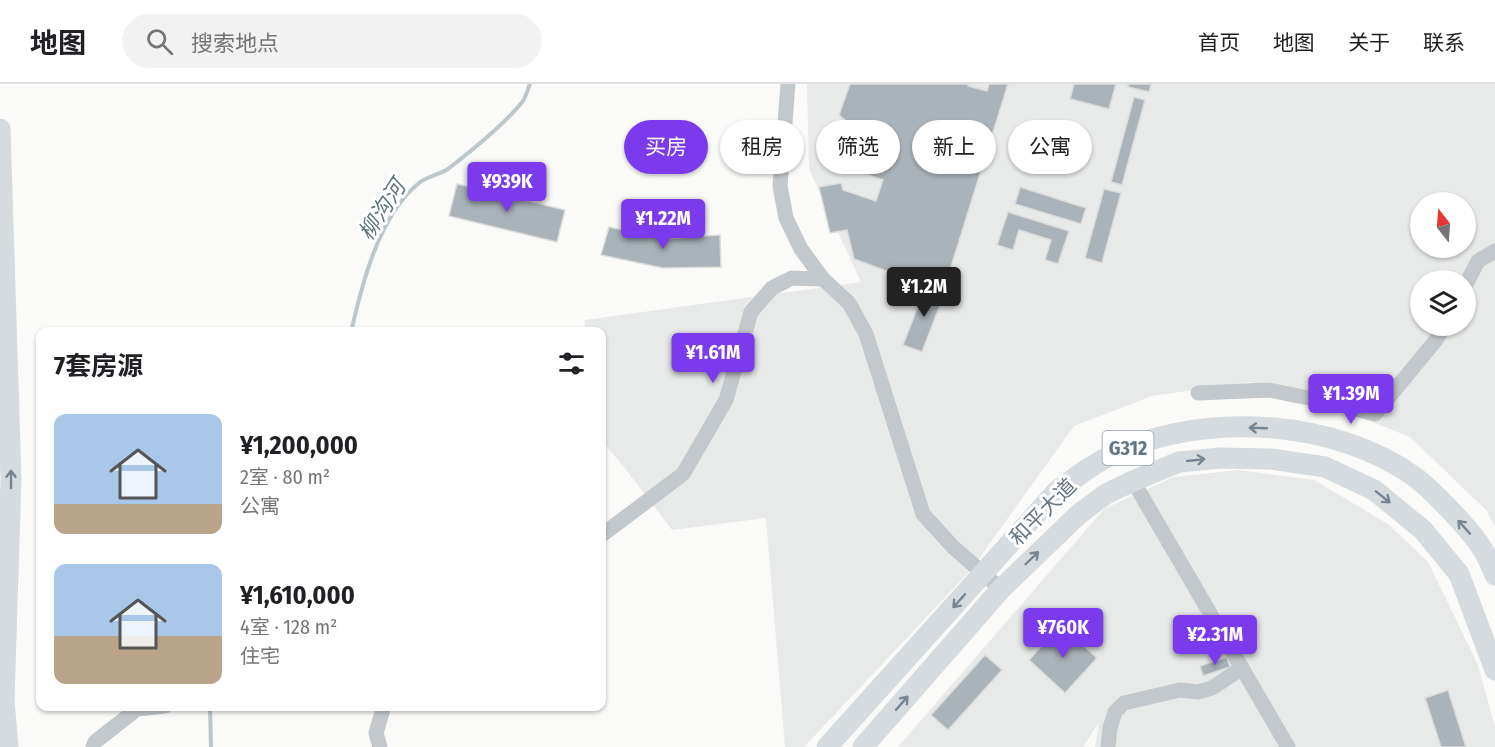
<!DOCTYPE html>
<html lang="zh">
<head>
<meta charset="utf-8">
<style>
	:root { --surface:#fff; --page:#f2f2f2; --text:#202124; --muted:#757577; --line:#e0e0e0; --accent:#7c3aed }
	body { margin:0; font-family:"Fira Sans Condensed","Noto Sans SC",sans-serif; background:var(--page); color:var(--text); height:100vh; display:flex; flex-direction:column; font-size:22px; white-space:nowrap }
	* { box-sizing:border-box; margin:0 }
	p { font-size:20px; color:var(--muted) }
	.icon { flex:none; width:33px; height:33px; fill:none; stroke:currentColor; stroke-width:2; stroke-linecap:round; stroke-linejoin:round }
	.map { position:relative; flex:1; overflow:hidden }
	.panel { position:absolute; left:36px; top:243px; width:570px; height:384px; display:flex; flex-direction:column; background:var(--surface); border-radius:12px; box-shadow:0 2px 4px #0004 }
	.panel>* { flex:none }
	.hud { position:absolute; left:624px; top:36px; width:570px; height:54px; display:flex; gap:12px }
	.needle { width:39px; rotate:343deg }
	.controls { position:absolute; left:1410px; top:108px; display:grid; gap:12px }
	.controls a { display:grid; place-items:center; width:66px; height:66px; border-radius:50%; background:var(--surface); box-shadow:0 2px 4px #0004; font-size:30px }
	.price { position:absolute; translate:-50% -51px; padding:0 14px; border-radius:6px; background:var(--accent); color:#fff; font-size:20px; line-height:39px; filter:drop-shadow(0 2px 3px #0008) }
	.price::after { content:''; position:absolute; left:50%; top:36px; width:18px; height:14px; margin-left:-9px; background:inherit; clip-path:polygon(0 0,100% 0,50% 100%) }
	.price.selected { background:#222; color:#fff }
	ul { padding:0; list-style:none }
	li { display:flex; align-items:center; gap:18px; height:150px; padding:0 18px }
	li span { display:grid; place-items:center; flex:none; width:168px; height:120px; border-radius:12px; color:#555 }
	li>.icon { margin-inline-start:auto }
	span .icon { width:72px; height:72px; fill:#fffc; stroke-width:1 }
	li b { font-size:26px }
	h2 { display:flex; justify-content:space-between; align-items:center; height:72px; padding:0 18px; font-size:26px }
	.chip { padding:0 21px; border-radius:27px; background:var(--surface); box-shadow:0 2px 4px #0004; font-size:21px; line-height:54px }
	.chip.selected { background:var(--accent); color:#fff }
	header { display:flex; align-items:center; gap:36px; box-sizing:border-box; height:84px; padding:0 30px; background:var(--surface); border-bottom:2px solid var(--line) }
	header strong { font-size:28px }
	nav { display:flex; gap:33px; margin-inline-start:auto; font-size:21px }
	.search { width:420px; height:54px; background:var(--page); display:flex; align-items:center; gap:15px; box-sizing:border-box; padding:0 21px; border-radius:33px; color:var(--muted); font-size:22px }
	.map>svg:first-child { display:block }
	.built { fill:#e8e9e9; fill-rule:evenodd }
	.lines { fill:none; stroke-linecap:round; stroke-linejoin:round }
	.stream { stroke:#bbc7cb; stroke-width:4 }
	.building { fill:#aab3b9; stroke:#dcdcda; stroke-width:1.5 }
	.minor { stroke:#c3c8cc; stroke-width:15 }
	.highway { stroke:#d6dbdf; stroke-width:21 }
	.oneway { stroke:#768591 }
	.labels { text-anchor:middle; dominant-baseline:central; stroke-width:6; stroke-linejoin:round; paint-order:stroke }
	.shield { fill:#fff; stroke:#939fa8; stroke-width:1.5 }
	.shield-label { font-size:20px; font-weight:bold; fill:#657683 }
	.street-label { font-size:21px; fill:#657683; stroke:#fff }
	.water-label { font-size:22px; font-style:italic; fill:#60757c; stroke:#fff }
</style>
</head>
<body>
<header>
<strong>地图</strong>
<div class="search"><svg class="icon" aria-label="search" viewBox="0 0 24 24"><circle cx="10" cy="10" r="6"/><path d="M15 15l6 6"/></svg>搜索地点</div>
<nav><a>首页</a><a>地图</a><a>关于</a><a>联系</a></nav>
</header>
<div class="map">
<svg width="1495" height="663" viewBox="0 0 1495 663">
	<rect width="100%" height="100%" fill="#fafaf8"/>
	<g class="built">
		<path d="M807 0H1495V443L1486 426 1410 353 1334 323 1250 298 1152 312 1074 342 970 487 804 663H785L766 434 672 446 624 383 602 357V248H585V236L861 198 809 85ZM1420 118H1466V164H1420ZM1420 196H1466V242H1420Z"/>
		<polygon points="1239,386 1314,396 1388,440 1428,478 1478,581 1495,643 1495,663 1095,663 1099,638 1083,663 898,663 1104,425 1173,393"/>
	</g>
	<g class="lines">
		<g class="stream">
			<path d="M351 248C362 200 379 131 419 99 427 92 439 91 448 85 470 68 506 39 523 17 526 12 528 5 530 0"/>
			<polyline points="210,622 211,663"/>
		</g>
	</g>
	<g class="building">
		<polygon points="850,0 969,0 968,2 987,7 989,0 1008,0 945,202 927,194 919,199 854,175 847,146 830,149 819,103 841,99 843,106 876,117 883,96 840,81 838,75 843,64 839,51 845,36 839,31"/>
		<polygon points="1074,0 1116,0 1109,25 1070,15"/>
		<polygon points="1128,0 1151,0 1149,8 1128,3"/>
		<polygon points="1134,13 1145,16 1122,101 1111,98"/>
		<polygon points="457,100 565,126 557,158 449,132"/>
		<polygon points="1020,103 1086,124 1081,140 1015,120"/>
		<polygon points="1104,105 1121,109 1102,179 1085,174"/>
		<polygon points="1008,128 1069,147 1058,180 1045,176 1051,156 1019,146 1013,166 997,161"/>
		<polygon points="609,143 663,155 720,151 721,183 663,184 601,171"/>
		<polygon points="926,201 945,208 922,268 903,261"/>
		<polygon points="1061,541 1097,574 1065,609 1029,576"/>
		<polygon points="985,571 1002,586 948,646 931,631"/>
		<polygon points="1227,573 1230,583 1203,592 1200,582"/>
		<polygon points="1448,606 1466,663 1441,663 1425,614"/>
	</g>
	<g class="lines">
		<g class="minor">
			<polyline points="788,0 780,102 786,134 801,165 823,195 849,219 866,250 923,430 953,463 1001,505"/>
			<polyline points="1466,200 1478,177 1495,167"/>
			<polyline points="1198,309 1269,306 1338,320 1375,330 1436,256 1444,242"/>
			<polyline points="1133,397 1288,663"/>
			<polyline points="602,451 683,390 726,316 751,228 772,204 792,194 823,195"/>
			<polyline points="93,663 95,658 137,625 165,622"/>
			<polyline points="380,663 376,649 384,622"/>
			<polyline points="1108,663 1110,644 1115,628 1124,619 1180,606 1198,608 1212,604 1242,584"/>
		</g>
		<g class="highway">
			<polyline points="0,45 11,395 4,616 8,663"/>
			<path d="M827 663 1057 407C1077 392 1096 378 1118 368 1207 327 1336 336 1415 393 1431 405 1471 446 1481 463 1487 471 1491 482 1495 491"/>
			<polyline points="863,663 1001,505 1079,430 1106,410 1133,397 1179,378 1221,374 1271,375 1325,383 1374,406 1423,446 1459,490 1495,586"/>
		</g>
	</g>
	<defs><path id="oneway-shaft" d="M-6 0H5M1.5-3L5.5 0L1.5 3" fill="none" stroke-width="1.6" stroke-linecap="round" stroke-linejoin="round" transform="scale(1.5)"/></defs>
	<g class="oneway">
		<use href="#oneway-shaft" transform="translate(1258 344) rotate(-178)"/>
		<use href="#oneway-shaft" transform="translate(1196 376) rotate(-6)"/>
		<use href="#oneway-shaft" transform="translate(11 395) rotate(-90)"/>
		<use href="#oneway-shaft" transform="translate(1383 413) rotate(39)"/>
		<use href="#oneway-shaft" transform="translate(1464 443) rotate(-132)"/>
		<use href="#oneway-shaft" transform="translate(1032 474) rotate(-44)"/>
		<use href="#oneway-shaft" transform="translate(959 517) rotate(132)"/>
		<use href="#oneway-shaft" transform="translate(902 619) rotate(-49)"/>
	</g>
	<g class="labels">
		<rect class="shield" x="1102.5" y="347" width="51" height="34" rx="4.5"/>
		<g class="shield-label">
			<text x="1128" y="364">G312</text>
		</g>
		<g class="street-label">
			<text transform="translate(1043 428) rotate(-45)">和平大道</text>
		</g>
		<g class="water-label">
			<text transform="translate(382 126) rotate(-57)">柳沟河</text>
		</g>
	</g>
</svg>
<div class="controls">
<a><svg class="needle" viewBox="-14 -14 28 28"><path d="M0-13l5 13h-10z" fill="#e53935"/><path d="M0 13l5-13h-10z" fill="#757577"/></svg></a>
<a><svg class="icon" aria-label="layers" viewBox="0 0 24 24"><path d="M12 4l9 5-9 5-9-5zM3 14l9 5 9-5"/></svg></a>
</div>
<b class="price" style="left:507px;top:129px">¥939K</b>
<b class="price" style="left:663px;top:166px">¥1.22M</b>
<b class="price selected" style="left:924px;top:234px">¥1.2M</b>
<b class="price" style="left:713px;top:300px">¥1.61M</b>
<b class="price" style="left:1351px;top:341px">¥1.39M</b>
<b class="price" style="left:1063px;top:575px">¥760K</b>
<b class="price" style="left:1215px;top:582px">¥2.31M</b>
<div class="hud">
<a class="chip selected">买房</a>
<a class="chip">租房</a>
<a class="chip">筛选</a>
<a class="chip">新上</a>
<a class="chip">公寓</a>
</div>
<section class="panel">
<h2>7套房源<svg class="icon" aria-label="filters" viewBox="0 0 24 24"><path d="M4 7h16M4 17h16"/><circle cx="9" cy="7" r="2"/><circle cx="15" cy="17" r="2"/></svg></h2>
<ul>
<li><span style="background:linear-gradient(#a9c7e8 75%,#b9a48a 0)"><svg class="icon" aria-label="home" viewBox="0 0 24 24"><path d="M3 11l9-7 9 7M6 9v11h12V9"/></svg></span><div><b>¥1,200,000</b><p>2室 · 80 m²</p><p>公寓</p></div></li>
<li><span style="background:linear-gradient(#a9c7e8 60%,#b9a48a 0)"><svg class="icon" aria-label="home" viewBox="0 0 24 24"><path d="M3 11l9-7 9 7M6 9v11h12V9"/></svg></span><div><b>¥1,610,000</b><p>4室 · 128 m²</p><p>住宅</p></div></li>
</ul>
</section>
</div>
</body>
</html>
